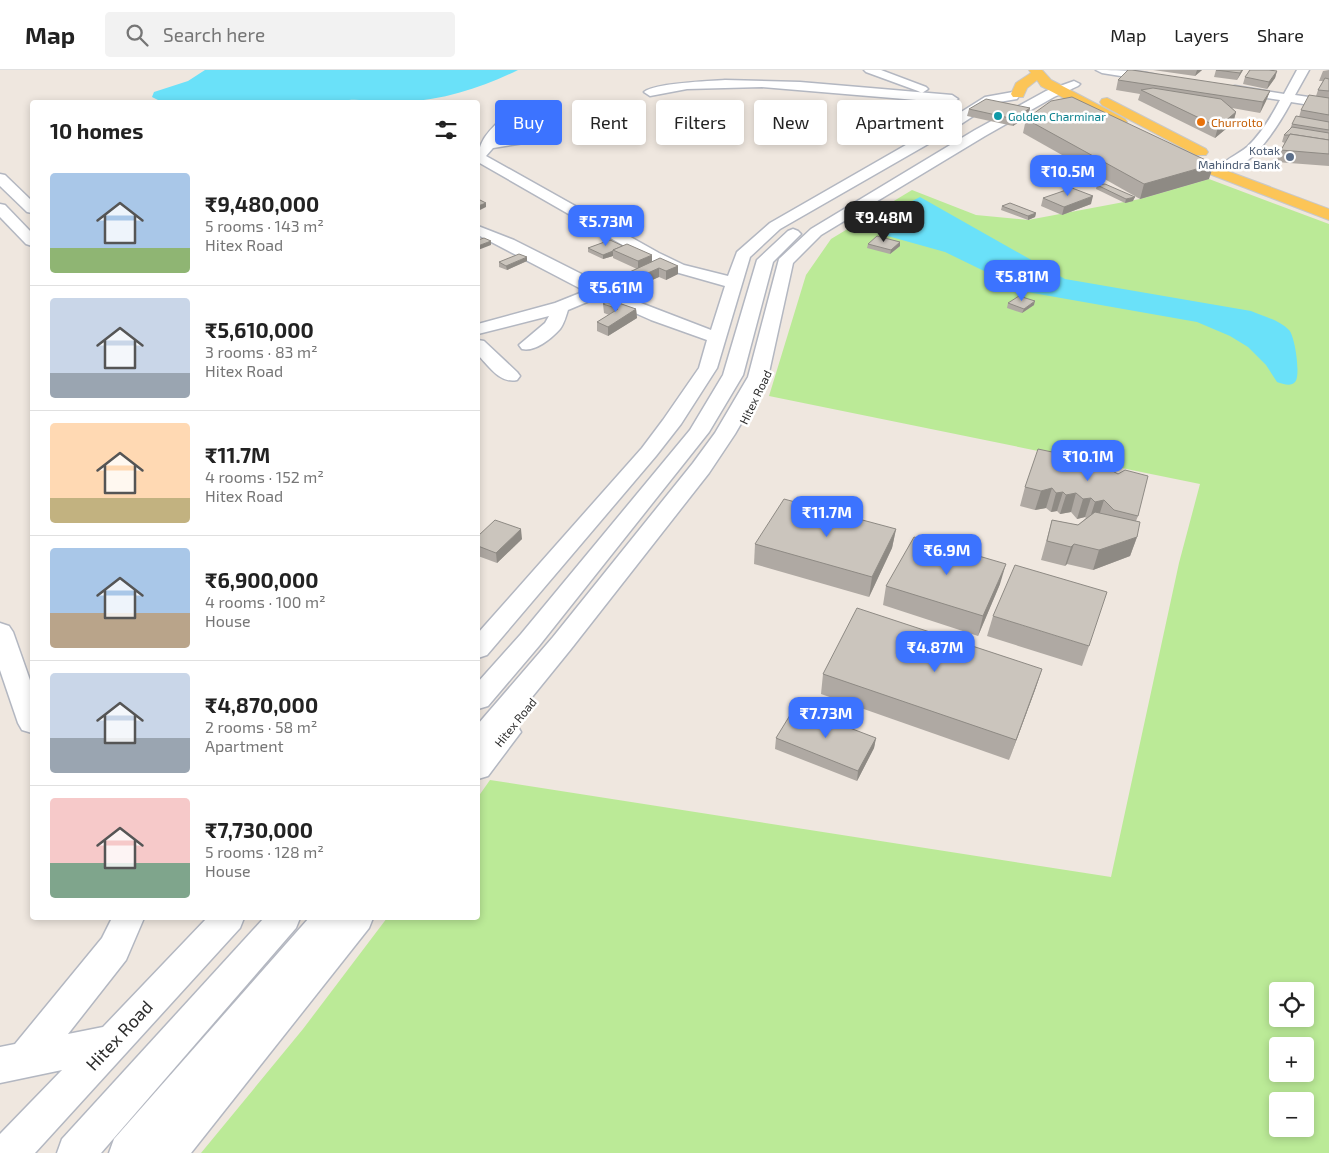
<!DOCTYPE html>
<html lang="en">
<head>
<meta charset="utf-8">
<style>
	:root { --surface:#fff; --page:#f2f2f2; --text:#222; --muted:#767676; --line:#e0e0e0; --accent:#3c73ff }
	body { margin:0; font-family:"Exo 2",sans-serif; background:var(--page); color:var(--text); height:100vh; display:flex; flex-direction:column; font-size:19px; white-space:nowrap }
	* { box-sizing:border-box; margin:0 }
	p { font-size:16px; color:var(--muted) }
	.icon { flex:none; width:28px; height:28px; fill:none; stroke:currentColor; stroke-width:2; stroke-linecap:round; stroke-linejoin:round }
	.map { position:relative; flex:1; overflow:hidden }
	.details { position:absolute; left:30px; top:30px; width:450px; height:820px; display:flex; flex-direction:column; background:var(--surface); border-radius:5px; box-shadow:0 2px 8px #0003 }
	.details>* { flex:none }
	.top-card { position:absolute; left:495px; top:30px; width:475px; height:45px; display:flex; gap:10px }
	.tools { position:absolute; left:1269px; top:912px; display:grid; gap:10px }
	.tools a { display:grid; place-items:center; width:45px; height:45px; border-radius:5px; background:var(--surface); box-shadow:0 2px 8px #0003; font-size:25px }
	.price { position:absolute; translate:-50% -42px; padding:0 11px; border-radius:10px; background:var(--accent); color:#fff; font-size:16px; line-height:32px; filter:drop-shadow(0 1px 2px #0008) }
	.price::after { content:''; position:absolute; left:50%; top:30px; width:15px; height:11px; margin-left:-8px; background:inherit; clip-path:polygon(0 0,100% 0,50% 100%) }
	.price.current { background:#222; color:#fff }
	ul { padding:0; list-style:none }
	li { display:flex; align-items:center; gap:15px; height:125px; padding:0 20px }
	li+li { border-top:1px solid var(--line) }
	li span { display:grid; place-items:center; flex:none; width:140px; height:100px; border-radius:5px; color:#555 }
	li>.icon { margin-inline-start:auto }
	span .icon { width:60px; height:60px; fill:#fffc; stroke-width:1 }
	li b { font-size:21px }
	h2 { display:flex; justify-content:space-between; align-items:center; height:60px; padding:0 20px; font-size:21px }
	.pill { padding:0 18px; border-radius:5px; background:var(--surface); box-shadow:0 2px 8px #0003; font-size:18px; line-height:45px }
	.pill.current { background:var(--accent); color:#fff }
	header { display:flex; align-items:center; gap:30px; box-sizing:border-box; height:70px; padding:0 25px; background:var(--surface); border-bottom:1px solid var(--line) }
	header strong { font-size:24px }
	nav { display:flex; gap:28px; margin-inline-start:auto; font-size:18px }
	.search { width:350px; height:45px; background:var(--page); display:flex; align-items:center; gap:12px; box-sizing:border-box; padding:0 18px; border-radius:5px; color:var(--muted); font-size:19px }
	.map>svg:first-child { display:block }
	.green { fill:#bbea97; fill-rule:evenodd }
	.water { fill:#6ae1f9 }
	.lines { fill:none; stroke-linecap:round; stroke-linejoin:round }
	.minor-casing { stroke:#b3b7c1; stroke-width:3 }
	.major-casing { stroke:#c8c8c8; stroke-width:2 }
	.minor { fill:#fff; fill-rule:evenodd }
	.major { fill:#fcc557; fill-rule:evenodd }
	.wall { fill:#afa9a3 }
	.shaded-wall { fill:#8e8a84 }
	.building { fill:#cbc5bd; stroke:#8e8a84 }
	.culture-dot { fill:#0f9aa8; stroke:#fff; stroke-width:2 }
	.food-dot { fill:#e8710a; stroke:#fff; stroke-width:2 }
	.service-dot { fill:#5c6f8a; stroke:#fff; stroke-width:2 }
	.labels { text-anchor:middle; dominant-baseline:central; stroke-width:5; stroke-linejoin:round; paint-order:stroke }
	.far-culture-label { font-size:12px; fill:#0d838f; stroke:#fff; text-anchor:start }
	.far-food-label { font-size:12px; fill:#c56008; stroke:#fff; text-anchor:start }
	.far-service-label { font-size:12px; fill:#4e5e75; stroke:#fff; text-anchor:end }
	.far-street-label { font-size:12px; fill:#2d2d2d; stroke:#fff }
	.near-street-label { font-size:18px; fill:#2d2d2d; stroke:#fff }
</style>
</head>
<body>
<header>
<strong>Map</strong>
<div class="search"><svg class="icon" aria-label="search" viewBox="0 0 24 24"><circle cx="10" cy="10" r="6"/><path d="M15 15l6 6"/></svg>Search here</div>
<nav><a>Map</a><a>Layers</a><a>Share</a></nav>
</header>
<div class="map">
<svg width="1329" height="1083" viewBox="0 0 1329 1083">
	<rect width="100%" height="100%" fill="#efe7df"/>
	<path class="green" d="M1209 109 1329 154V1083H201L303 959 387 848H478V727L490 710 1111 807 1179 493 1200 414 769 326 806 205 831 169 912 120 976 145 1028 150 1140 129ZM1278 921H1305V949H1278ZM1278 976H1305V1004H1278ZM1278 1031H1305V1059H1278Z"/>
	<g class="water">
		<path d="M205 0H518C484 17 444 30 405 32 387 34 368 29 349 30 287 33 225 32 162 32L152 27 154 22 188 11Z"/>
		<path d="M920 127 1065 209 1251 241C1263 246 1279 250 1289 260 1295 266 1301 306 1295 312 1291 317 1283 314 1277 312L1266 295 1248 277 1230 266 1197 252 1027 222 945 182 859 158Z"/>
	</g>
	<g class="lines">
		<defs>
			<g id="minor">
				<polygon points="864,0 881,0 926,17 928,19 922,23 918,21 866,2"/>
				<path d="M1096 0C1110 0 1155 0 1164 9L1158 12 1102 3Z"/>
				<path d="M1297 0H1309L1295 25 1329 30V38L1291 32C1281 51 1249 105 1223 99L1221 96C1227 88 1239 84 1247 77 1261 64 1271 47 1280 30L1231 23 1229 20 1231 17 1235 16 1284 24Z"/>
				<path d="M725 10 800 12 952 25 958 29 952 33 762 17 687 19 650 26 644 22C653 13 710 11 725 10Z"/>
				<polygon points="1074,11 1080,14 1078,16 1054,27 985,66 821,165 793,193 768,307 735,364 709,403 571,579 511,653 517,655 521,662 488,706 478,709 478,654 553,567 693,393 715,363 748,307 779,189 811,159 975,60 1046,21"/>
				<path d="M1013 22 1019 26 1017 29 993 33 949 62 780 159 750 187 717 298 681 354 656 386 487 585 478 588V563L642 378 663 350 699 298 707 270 651 250 599 227 568 240C566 246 564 254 560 259 551 269 535 282 522 279L519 275 545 253 549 246 478 264V254L555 233 585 221 478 165V156L514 170 633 230 711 260 725 216 672 201 647 189 478 92C478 71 488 62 503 47H511L513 50 496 70 519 66 526 70 524 73 493 78 486 86 659 183 684 195 728 206 737 182 770 153 939 56 985 27Z"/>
				<polygon points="0,104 5,105 32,131 32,143 27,142 0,116"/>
				<polygon points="0,134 5,135 32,163 32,176 26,174 0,147"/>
				<polygon points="793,159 798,161 801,164 773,192 743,305 709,362 539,576 488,636 478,639 478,612 521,564 690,360 723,305 757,190 788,161"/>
				<path d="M478 270 484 271 517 302 520 306 517 310C500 314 488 295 478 285Z"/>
				<polygon points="0,553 9,556 13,562 32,616 32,663 22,660 18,653 0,600"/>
				<polygon points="112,848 144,848 126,890 68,964 103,957 207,848 244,848 240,858 35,1083 0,1083 0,1064 62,1000 0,1013 0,977 15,974 102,868"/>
				<polygon points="264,848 300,848 296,858 101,1083 57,1083 62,1069"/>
				<polygon points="309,848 373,848 369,858 191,1083 109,1083 114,1069"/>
			</g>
			<g id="major">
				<polygon points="1029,0 1042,0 1051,10 1125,49 1127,52 1120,56 1115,55 1041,16 1037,10 1027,18 1023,27 1013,27 1011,24 1016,13 1031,3"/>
				<polygon points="1107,28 1206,79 1208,82 1206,85 1196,85 1102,35 1100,32 1102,29"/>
				<polygon points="1178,78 1222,99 1329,139 1329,150 1212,105 1173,85 1171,82 1173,79"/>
			</g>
		</defs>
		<use href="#minor" class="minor-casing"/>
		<use href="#major" class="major-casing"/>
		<use href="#minor" class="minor"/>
		<use href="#major" class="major"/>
	</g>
	<g class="wall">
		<polygon points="1153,0 1202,0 1195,6"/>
		<polygon points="1216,0 1243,0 1237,10 1214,7"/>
		<polygon points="1249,0 1274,0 1273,1 1277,1 1275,8 1267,19 1243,14 1245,7 1248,3"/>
		<polygon points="1329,0 1329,96 1276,92 1281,80 1285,73 1282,72 1284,65 1290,59 1292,54 1299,47 1301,40 1316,26 1318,20 1323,11 1319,11 1323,1"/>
		<polygon points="1118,10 1270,21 1266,31 1260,43 1232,38 1236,42 1233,53 1215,68 1138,30 1140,24 1116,20"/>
		<polygon points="969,39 1029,45 1013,56 967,46"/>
		<polygon points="1026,49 1209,109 1140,129 1023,63"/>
		<polygon points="1097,115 1133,131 1125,133 1096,119"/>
		<polygon points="1043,128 1091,134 1062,145 1041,136"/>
		<polygon points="1002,136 1036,143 1035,147 1028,150 1001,140"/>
		<polygon points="610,170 652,192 678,196 678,204 666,210 659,207 621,224 610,219 610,211 637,199 613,188 613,186 603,189 588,182 588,178"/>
		<polygon points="868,174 900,176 890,184 867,178"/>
		<polygon points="527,191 507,200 499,197 499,192"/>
		<polygon points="1008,233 1034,235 1022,243 1007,238"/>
		<polygon points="603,234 636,239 637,248 608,266 597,261 597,252 609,245 604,243"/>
		<polygon points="1061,390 1138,446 1136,451 1137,467 1130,486 1093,500 1067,494 1065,496 1041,490 1052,450 1078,455 1086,448 1085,447 1077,449 1071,442 1060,444 1057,441 1051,442 1046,438 1035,440 1020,436 1025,417"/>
		<polygon points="896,459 892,478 869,527 754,494 755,474"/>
		<polygon points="478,466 522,469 497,493 478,486"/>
		<polygon points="1000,514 978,566 883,535 886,516"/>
		<polygon points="993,546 1089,576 1082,596 987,566"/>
		<polygon points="1042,599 1035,620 1009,690 821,624 823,604"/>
		<polygon points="776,668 876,668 874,678 857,711 775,679"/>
	</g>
	<g class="shaded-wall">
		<polygon points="1197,0 1202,0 1195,6"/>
		<polygon points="1242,0 1243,0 1237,10 1240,3"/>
		<polygon points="1277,1 1275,8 1267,19 1269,12"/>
		<polygon points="1270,21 1266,31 1260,43 1263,32"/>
		<polygon points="1030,38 1029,45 1013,56 1014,49"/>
		<polygon points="1236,42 1233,53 1215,68 1218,57"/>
		<polygon points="1214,94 1209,109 1140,129 1144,114"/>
		<polygon points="1093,126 1091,134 1062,145 1064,137"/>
		<polygon points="1135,127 1133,131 1125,133 1126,129"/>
		<polygon points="486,133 486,137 478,141 478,136"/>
		<polygon points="1036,143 1035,147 1028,150 1028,146"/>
		<polygon points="491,171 491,175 478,180 478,176"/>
		<polygon points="900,172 900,176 890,184 891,180"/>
		<polygon points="613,181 613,186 603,189 603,185"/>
		<polygon points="652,185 652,193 638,199 638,191"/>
		<polygon points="527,187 527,191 507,200 506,196"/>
		<polygon points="678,196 678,204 666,210 666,201"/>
		<polygon points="659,198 659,207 621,224 621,215"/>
		<polygon points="1035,231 1034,235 1022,243 1024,239"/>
		<polygon points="636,239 637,248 608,266 608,257"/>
		<polygon points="1052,418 1046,438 1035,440 1041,421"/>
		<polygon points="1063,422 1057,441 1051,442 1056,423"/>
		<polygon points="1076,423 1071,442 1060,444 1066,425"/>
		<polygon points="1091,428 1085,447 1077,449 1083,429"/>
		<polygon points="1104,430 1098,449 1089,451 1095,432"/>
		<polygon points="521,459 522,469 497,493 496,483"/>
		<polygon points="896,459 892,478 869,527 872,507"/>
		<polygon points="1137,467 1130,486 1093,500 1099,480"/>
		<polygon points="1074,474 1067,494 1065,496 1071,477"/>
		<polygon points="1006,494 1000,514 978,566 983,546"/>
		<polygon points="1042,599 1035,620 1009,690 1016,670"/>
		<polygon points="876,668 874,678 857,711 858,701"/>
	</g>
	<g class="building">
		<polygon points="1128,0 1132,0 1270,21 1263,32 1118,10"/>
		<polygon points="1216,0 1242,0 1240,3"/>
		<polygon points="1250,0 1269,0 1277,1 1269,12 1245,7"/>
		<polygon points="1325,8 1329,9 1329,21 1318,20"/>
		<polygon points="1153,18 1221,29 1236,42 1218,57 1141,20"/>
		<polygon points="1309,25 1329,28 1329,45 1301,40"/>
		<polygon points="1072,27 1214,94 1144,114 1026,49 1051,31"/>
		<polygon points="986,29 1030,38 1014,49 969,39"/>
		<polygon points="1296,46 1329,52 1329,60 1292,54"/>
		<polygon points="1292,57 1329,63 1329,70 1290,64 1289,65 1284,65"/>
		<polygon points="1290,64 1329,70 1329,84 1281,80"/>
		<polygon points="1105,114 1135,127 1126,129 1097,115"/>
		<polygon points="1072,118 1093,126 1064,137 1043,128"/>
		<polygon points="478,129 486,133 478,136"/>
		<polygon points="1010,133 1036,143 1028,146 1002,136"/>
		<polygon points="877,166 900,172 891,180 868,174"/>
		<polygon points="484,168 491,171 478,176 478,170"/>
		<polygon points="610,170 623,176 613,180 613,181 603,185 588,178"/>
		<polygon points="627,174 652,185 638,191 613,180"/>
		<polygon points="519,184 527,187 506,196 499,192"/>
		<polygon points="660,188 678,196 666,201 659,198 621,215 610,211"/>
		<polygon points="1019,226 1035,231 1024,239 1008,233"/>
		<polygon points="610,230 636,239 608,257 597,252 618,239 603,234"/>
		<polygon points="1038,379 1052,382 1061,390 1067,388 1073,393 1080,391 1087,396 1093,395 1100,400 1107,398 1118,404 1125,400 1148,406 1138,446 1114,440 1104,430 1095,432 1091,428 1083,429 1076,423 1066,425 1063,422 1056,423 1052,418 1041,421 1025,417"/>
		<polygon points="784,429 896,459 872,507 755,474"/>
		<polygon points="1095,442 1140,452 1137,467 1099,480 1074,474 1071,477 1047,471 1052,450 1078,455"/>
		<polygon points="495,450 521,459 496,483 478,476 478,466"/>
		<polygon points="914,467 1006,494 983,546 886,516"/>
		<polygon points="1015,495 1107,522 1089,576 993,546"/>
		<polygon points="857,538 1042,599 1016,670 823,604"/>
		<polygon points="795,637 876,668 858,701 776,668"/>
	</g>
	<circle class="culture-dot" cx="998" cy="46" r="5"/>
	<circle class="food-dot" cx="1201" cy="52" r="5"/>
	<circle class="service-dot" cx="1290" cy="87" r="5"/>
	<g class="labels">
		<g class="far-culture-label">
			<text x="1008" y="46">Golden Charminar</text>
		</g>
		<g class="far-food-label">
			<text x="1211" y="52">Churrolto</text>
		</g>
		<g class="far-service-label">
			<text x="1280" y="80">Kotak<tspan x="1280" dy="14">Mahindra Bank</tspan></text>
		</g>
		<g class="far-street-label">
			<text transform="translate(755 327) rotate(-64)">Hitex Road</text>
			<text transform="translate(515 652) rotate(-51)">Hitex Road</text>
		</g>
		<g class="near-street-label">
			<text transform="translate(119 965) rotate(-47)">Hitex Road</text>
		</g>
	</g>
</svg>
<div class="tools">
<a><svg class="icon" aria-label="locate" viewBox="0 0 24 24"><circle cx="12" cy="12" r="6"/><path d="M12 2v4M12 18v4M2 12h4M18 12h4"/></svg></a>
<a>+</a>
<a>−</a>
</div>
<b class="price" style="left:1068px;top:127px">₹10.5M</b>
<b class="price current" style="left:884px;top:173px">₹9.48M</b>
<b class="price" style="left:606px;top:177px">₹5.73M</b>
<b class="price" style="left:1022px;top:232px">₹5.81M</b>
<b class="price" style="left:616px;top:243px">₹5.61M</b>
<b class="price" style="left:1088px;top:412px">₹10.1M</b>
<b class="price" style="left:827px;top:468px">₹11.7M</b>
<b class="price" style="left:947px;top:506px">₹6.9M</b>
<b class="price" style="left:935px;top:603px">₹4.87M</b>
<b class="price" style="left:826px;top:669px">₹7.73M</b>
<div class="top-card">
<a class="pill current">Buy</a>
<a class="pill">Rent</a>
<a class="pill">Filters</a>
<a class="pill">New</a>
<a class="pill">Apartment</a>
</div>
<section class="details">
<h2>10 homes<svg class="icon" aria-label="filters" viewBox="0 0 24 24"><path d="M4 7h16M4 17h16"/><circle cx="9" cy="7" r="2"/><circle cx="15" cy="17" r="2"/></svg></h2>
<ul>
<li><span style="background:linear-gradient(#a9c7e8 75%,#8fb573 0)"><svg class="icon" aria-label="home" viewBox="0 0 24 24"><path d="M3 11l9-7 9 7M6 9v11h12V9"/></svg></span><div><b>₹9,480,000</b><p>5 rooms · 143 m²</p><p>Hitex Road</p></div></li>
<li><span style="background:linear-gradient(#c9d6e8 75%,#9aa5b1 0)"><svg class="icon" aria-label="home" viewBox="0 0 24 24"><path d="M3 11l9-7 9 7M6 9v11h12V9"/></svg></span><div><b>₹5,610,000</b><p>3 rooms · 83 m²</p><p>Hitex Road</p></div></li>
<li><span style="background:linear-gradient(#ffd9b3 75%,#c2b280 0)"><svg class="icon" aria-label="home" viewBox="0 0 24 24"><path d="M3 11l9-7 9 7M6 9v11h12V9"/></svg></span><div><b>₹11.7M</b><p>4 rooms · 152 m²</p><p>Hitex Road</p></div></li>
<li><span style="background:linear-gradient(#a9c7e8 65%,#b9a48a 0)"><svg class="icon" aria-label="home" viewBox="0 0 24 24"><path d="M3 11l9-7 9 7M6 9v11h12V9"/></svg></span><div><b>₹6,900,000</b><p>4 rooms · 100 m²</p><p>House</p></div></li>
<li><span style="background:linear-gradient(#c9d6e8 65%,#9aa5b1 0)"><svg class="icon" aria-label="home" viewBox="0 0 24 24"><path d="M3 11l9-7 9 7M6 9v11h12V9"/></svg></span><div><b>₹4,870,000</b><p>2 rooms · 58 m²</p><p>Apartment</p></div></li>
<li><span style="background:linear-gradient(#f6c9c9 65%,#7fa58c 0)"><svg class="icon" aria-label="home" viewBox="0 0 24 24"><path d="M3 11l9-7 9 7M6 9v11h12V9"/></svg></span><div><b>₹7,730,000</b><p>5 rooms · 128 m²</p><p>House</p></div></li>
</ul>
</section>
</div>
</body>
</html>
